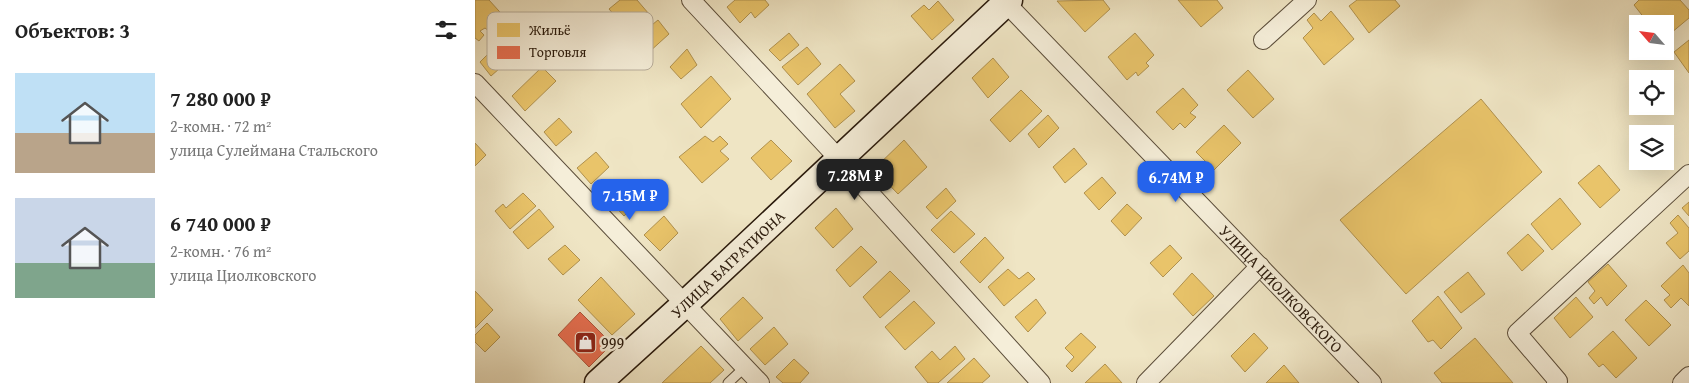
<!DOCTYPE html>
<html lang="ru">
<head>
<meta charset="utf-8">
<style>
	:root { --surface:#fff; --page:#f6f6f6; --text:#222; --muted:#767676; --accent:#2563eb }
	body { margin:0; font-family:"Gentium Book Plus",serif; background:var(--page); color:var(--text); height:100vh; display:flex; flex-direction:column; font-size:19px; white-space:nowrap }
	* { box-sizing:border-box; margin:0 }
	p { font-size:16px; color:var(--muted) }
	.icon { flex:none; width:28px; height:28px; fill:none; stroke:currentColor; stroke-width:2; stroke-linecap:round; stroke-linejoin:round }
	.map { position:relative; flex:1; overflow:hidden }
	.side { display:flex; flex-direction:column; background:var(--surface); width:475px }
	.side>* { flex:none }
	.needle { width:32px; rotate:298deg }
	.controls { position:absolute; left:1154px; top:15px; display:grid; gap:10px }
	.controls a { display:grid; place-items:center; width:45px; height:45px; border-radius:0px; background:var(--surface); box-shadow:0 5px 20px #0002; font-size:25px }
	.price { position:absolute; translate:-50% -42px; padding:0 11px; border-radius:10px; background:var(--accent); color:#fff; font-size:16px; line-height:32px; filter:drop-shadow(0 1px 2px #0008) }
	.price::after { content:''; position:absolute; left:50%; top:30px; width:15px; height:11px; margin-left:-8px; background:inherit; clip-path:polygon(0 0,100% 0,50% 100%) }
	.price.selected { background:#222; color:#fff }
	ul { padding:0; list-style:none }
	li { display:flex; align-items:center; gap:15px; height:125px; padding:0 15px }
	li span { display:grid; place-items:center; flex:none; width:140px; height:100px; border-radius:0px; color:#555 }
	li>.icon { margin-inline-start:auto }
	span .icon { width:60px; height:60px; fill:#fffc; stroke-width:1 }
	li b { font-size:21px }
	h2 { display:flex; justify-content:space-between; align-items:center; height:60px; padding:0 15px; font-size:21px }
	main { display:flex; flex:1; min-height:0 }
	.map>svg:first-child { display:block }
	.homes { fill:#e9c46a; stroke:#b0914e }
	.shops { fill:#e76f51; stroke:#ae563c }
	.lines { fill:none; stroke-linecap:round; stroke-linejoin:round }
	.lane-casing { stroke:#5b4d3a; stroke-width:11 }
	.street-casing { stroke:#5b4d3a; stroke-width:20 }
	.secondary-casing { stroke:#2a1a0c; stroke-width:29 }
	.lane { stroke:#f5eed9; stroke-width:9 }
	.street { stroke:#f5eed9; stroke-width:18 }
	.secondary { stroke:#f5eed9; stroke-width:26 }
	.labels { text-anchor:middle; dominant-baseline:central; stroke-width:5; stroke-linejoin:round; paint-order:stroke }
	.street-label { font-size:16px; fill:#2a1a0c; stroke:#f5eed9 }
	.poi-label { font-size:16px; fill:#2a1a0c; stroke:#f5eed9; text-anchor:start }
	.key { fill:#f5eed9; stroke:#b8ae9c; stroke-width:1 }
	.key-label { font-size:14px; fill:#2a1a0c }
</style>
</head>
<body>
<main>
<section class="side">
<h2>Объектов: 3<svg class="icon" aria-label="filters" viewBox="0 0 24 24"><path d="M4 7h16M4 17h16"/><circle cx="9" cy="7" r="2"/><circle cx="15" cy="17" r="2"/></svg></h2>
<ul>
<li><span style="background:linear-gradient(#bfe0f5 60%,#b9a48a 0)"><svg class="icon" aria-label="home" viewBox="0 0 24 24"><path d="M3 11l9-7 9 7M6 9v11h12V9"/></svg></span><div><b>7 280 000 ₽</b><p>2-комн. · 72 m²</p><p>улица Сулеймана Стальского</p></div></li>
<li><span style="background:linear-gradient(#c9d6e8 65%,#7fa58c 0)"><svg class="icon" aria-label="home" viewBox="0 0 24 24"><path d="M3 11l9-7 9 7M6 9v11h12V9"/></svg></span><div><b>6 740 000 ₽</b><p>2-комн. · 76 m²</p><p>улица Циолковского</p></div></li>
</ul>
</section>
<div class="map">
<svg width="1214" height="383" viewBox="0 0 1214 383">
	<rect width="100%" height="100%" fill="#efe5c4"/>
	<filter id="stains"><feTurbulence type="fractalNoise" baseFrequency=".004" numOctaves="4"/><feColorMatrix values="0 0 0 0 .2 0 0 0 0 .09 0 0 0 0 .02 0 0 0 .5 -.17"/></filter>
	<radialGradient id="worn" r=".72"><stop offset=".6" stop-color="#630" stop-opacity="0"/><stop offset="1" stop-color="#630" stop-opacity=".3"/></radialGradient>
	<g class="homes">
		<polygon points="0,0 14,0 33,21 19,35 10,28 5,31 9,35 4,41 0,38"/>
		<polygon points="145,0 162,0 174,14 154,32 134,9"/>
		<polygon points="260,0 290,0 294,5 280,18 276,12 265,23 252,7"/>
		<polygon points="628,0 635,9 610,32 582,1"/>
		<polygon points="703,0 742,0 748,8 726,27"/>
		<polygon points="882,0 920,0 925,6 894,33 874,6"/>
		<polygon points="1164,0 1205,0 1214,10 1214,18 1190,38 1190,24 1174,24 1159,5"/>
		<polygon points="463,1 479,20 457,40 436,16 449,5 454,10"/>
		<polygon points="856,11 879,39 849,65 828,38 838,28 832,20 839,13 846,21"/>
		<polygon points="183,20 194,34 173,53 161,38"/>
		<polygon points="314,33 324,45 305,61 294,50"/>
		<polygon points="660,33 679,55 671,63 674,66 663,76 661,72 652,80 633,57"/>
		<polygon points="1214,40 1214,73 1199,52"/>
		<polygon points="21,46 33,61 16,76 5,62"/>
		<polygon points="332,47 346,64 323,85 307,67"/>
		<polygon points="212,49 222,65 206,79 195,67"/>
		<polygon points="518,58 534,77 513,98 497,78"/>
		<polygon points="365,64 380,81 365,94 380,111 360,128 332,94"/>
		<polygon points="67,67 81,81 50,111 37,96"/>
		<polygon points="773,70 799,99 778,118 752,90"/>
		<polygon points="236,76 256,99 226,128 206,104"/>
		<polygon points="708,88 723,105 715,113 721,117 710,128 705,123 698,130 681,112"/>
		<polygon points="546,90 567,111 535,142 515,120"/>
		<polygon points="1006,99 1067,172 931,294 865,220"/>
		<polygon points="573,115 584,128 564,148 553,134"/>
		<polygon points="84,118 97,132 81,146 69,132"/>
		<polygon points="749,125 766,143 739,170 721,152"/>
		<polygon points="230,136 238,142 245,136 253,144 245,151 254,159 227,183 204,157"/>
		<polygon points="296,140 317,161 296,180 276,158"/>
		<polygon points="429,140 452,167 423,194 399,169"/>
		<polygon points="0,143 11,155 0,166"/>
		<polygon points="599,148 612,164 590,183 578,167"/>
		<polygon points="121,152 134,167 116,184 102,168"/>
		<polygon points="1124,165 1145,190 1125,208 1103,183"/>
		<polygon points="627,177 641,193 624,210 609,193"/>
		<polygon points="152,188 165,201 149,216 136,202"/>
		<polygon points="471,188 481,201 462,219 451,207"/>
		<polygon points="48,193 61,206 35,229 20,211 28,204 31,208"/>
		<polygon points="1085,198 1106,224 1077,250 1056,224"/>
		<polygon points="1214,202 1214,216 1207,208"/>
		<polygon points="652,204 667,218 650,236 636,221"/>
		<polygon points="361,208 378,229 358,248 340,228"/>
		<polygon points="64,209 79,227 53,249 38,232"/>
		<polygon points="476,211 500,234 479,253 456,230"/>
		<polygon points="1203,215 1214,228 1214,251 1205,259 1191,243 1203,233 1195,223"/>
		<polygon points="189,216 203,233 185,251 169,235"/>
		<polygon points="1053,234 1069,251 1047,271 1032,253"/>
		<polygon points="510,237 529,258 505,283 485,262"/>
		<polygon points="90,245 105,260 88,275 73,259"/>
		<polygon points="695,245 707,258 688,277 675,263"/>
		<polygon points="386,246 402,262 375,287 361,270"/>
		<polygon points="1133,264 1152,286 1132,306 1126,297 1119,304 1114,298 1120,291 1113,282"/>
		<polygon points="1208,265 1214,273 1214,306 1206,298 1196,308 1189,300 1195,295 1186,286"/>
		<polygon points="533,269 544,279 553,272 560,279 529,306 513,287"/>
		<polygon points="415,271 435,291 405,318 388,297"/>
		<polygon points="993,272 1010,294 986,313 969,292"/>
		<polygon points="717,273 739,296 718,316 698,294"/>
		<polygon points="126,277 160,314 137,335 103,300"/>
		<polygon points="0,291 18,310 0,328"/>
		<polygon points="963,296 987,328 966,349 958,340 953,342 937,321"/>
		<polygon points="268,297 288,318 263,341 245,319"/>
		<polygon points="1101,297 1118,317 1095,338 1079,318"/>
		<polygon points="561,299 571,313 553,332 540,317"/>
		<polygon points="1171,300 1196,325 1174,346 1150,320"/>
		<polygon points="439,301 460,323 430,350 410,327"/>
		<polygon points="12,323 25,337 10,352 0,342 0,335"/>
		<polygon points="299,327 313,344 290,365 275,349"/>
		<polygon points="1138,331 1162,358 1141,378 1128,364 1124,367 1113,354"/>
		<polygon points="606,333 621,347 597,372 591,366 599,357 590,348"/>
		<polygon points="779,333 793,348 770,372 756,356"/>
		<polygon points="1000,338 1038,383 967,383 959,373"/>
		<polygon points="226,346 249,370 235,383 187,383"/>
		<polygon points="480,346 490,359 463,383 453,383 440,367 457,351 465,360"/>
		<polygon points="499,358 515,376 507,383 472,383"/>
		<polygon points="319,359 334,373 325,383 308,383 301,377"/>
		<polygon points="630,364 647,383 610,383"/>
		<polygon points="809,365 824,383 791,383"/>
	</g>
	<polygon class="shops" points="105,312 137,344 114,367 83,335"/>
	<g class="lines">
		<defs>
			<polyline id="lane" points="253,383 270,367"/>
			<g id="street">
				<polyline points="216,0 364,159 566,383"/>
				<path id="s1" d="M528 0 897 383"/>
				<polyline points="788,40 832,0"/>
				<polyline points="0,83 285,383"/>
				<polyline points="671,383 785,266"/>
				<polyline points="1081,383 1083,381 1042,333 1214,174"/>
				<polyline points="1207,383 1214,376"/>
			</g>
			<g id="secondary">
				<path id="s2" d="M123 383 211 303 534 0"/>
			</g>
		</defs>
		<use href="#lane" class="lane-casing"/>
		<use href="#street" class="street-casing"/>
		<use href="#secondary" class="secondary-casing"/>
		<use href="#lane" class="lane"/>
		<use href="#street" class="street"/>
		<use href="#secondary" class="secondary"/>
	</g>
	<defs>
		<symbol id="shop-square" viewBox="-11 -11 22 22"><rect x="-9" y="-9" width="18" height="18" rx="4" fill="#8f2418" stroke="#f5eed9"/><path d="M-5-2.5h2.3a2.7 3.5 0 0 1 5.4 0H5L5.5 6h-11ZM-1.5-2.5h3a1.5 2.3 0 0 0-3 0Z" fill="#fff"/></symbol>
	</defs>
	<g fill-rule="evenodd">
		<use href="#shop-square" x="98" y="330" width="25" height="25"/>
	</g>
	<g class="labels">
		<g class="street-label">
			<text stroke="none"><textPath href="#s2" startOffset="176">УЛИЦА БАГРАТИОНА</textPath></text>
			<text stroke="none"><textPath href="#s1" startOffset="401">УЛИЦА ЦИОЛКОВСКОГО</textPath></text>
		</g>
		<g class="poi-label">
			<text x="126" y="343">999</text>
		</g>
	</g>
	<rect x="12" y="12" width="166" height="58" rx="8" class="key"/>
	<rect x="22" y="23" width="23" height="14" fill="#e9c46a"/>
	<rect x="22" y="46" width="23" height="13" fill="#e76f51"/>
	<g class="key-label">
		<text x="54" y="35">Жильё</text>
		<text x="54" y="57">Торговля</text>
	</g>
	<rect width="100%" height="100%" filter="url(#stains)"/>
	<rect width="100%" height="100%" fill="url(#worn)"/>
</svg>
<div class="controls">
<a><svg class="needle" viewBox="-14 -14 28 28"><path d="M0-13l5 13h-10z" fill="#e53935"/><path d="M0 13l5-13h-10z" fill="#767676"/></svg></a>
<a><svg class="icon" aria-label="locate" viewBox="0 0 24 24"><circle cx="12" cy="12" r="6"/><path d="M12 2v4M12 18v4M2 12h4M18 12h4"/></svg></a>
<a><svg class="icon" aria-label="layers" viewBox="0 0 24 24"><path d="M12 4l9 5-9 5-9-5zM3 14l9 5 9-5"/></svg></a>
</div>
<b class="price selected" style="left:380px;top:201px">7.28M ₽</b>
<b class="price" style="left:701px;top:203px">6.74M ₽</b>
<b class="price" style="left:155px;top:221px">7.15M ₽</b>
</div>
</main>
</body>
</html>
